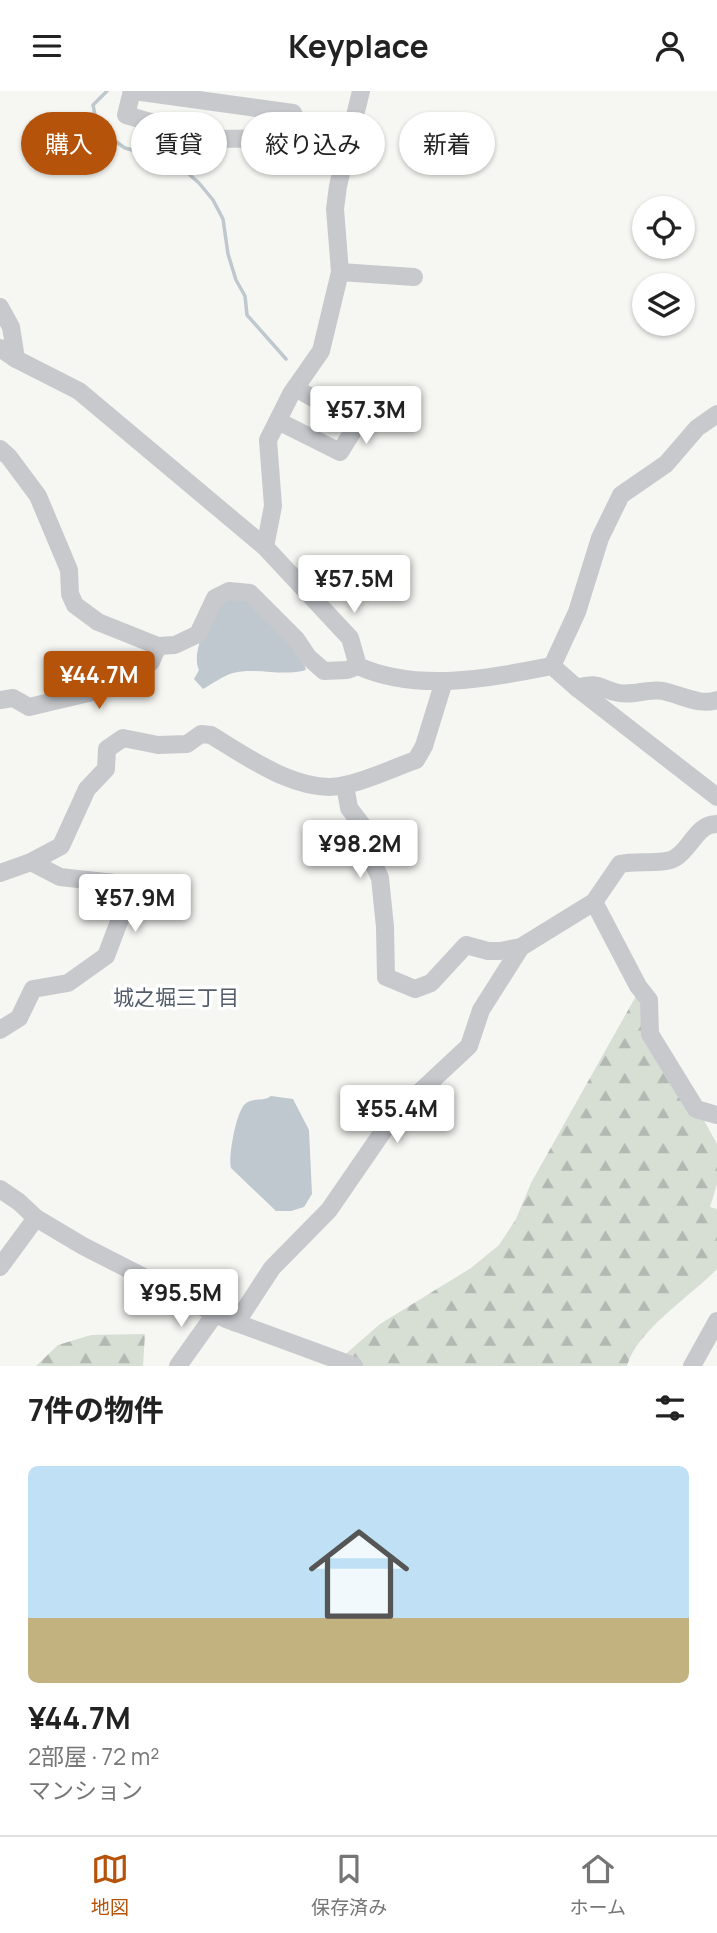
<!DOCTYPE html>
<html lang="ja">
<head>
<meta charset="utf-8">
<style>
	:root { --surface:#fff; --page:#f2f2f2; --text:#222; --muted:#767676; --line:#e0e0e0; --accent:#b45309 }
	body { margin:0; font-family:Manrope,"Noto Sans JP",sans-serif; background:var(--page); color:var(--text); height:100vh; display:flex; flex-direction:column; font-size:26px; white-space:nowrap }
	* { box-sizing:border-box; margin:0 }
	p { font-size:23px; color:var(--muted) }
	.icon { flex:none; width:38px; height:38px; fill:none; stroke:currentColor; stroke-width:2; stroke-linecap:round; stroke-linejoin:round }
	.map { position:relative; height:1275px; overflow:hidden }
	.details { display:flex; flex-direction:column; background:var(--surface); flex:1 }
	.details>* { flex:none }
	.top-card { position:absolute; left:21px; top:21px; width:676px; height:63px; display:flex; gap:14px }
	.controls { position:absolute; left:632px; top:105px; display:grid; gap:14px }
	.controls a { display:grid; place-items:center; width:63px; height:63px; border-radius:50%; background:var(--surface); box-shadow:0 2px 5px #0004; font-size:35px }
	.price { position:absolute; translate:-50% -60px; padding:0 16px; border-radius:7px; background:#fff; color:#222; font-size:23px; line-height:46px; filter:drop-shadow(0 2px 4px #0008) }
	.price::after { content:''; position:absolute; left:50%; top:42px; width:21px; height:16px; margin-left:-10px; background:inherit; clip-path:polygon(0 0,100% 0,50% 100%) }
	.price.on { background:var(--accent); color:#fff }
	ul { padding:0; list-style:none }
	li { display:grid; align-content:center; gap:14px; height:371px; padding:0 28px }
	li span { display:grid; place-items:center; height:217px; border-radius:10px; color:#555 }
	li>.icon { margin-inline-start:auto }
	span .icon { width:126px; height:126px; fill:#fffc; stroke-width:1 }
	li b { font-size:30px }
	h2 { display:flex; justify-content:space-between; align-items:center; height:84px; padding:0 28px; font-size:30px }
	.chip { padding:0 24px; border-radius:32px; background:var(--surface); box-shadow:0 2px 5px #0004; font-size:24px; line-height:63px }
	.chip.on { background:var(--accent); color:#fff }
	header { display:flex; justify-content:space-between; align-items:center; height:91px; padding:0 28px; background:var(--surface); font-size:32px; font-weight:700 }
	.menu { display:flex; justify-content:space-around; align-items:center; height:98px; border-top:2px solid var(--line); background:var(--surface); font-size:19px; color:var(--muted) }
	.menu a { display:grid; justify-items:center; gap:4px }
	.menu .on { color:var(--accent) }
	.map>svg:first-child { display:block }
	.forest { fill:url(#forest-firs) }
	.water { fill:#bfc8ce }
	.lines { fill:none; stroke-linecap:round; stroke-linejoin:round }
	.stream { stroke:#bfc8ce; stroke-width:3.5 }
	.minor { stroke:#c7c9cd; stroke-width:18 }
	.labels { text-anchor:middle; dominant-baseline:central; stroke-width:7; stroke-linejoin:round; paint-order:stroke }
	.neighbourhood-label { font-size:21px; fill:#535d6a; stroke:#fff }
</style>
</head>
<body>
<header><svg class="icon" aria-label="menu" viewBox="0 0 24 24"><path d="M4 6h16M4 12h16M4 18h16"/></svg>Keyplace<svg class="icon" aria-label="person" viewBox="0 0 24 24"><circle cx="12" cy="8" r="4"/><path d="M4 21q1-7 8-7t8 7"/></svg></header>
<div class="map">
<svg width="717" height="1275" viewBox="0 0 717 1275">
	<defs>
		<pattern id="forest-firs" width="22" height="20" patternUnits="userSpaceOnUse" patternTransform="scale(1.75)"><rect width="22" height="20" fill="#d7ded4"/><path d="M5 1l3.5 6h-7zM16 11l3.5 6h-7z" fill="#b2b8b2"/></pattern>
	</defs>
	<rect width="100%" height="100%" fill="#f6f7f3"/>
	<g class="forest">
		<path d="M636 905 717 1053V1093L710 1116 717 1118V1178C692 1204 636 1240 627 1275H332L380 1233 471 1177 499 1154 516 1128 531 1092Z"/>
		<polygon points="145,1243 143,1275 36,1275 58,1254 91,1244"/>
	</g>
	<g class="water">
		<path d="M251 507 303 570 306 579C283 586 257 576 233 582 223 585 212 593 203 598L194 588 199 579C190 560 211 526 220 509Z"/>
		<path d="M271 1005 293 1008 309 1039 312 1103 304 1116 291 1120H276L231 1077C228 1066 236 1021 245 1013 253 1006 263 1011 271 1005Z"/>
	</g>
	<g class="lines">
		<polyline class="stream" points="107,0 93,14 98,38 125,57 175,71 199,92 213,109 223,128 228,163 236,189 245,205 247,224 286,268"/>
		<g class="minor">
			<polyline points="132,0 126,24 209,48 291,47 298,33 293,22 134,0"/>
			<polyline points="298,33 351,40"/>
			<polyline points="340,181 414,186"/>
			<polyline points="0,216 11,236 16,268"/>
			<path d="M0 257 16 268 79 300 265 456 350 547 358 575C418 602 490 587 552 575L577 597 717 706"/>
			<polyline points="278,330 340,361 358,332 295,297"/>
			<polyline points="0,358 9,366 38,405 69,479 70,503 75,514 98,531 158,555 175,554 198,543 215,507 229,500 250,502 296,548 308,566 324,580 347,579 358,575"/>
			<polyline points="265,456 273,415 268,349 291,303 321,260 340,181 335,118 338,95 361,0"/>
			<polyline points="552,575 577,521 600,447 621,404 666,373 697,337 717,323"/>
			<path d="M577 597C600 590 599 598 619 602 633 605 649 597 663 600 681 604 700 615 717 609"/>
			<polyline points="0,609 13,607 29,616 97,600 151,571 158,555"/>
			<path d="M345 694 349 717 365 738 375 776 380 787 385 836 386 886 415 898 431 892 466 854 488 860H500L521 856 594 811 620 773C635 769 664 774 675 767 692 757 696 733 717 733"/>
			<path d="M0 782 31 771 61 755 87 698 106 678 107 658 123 647 158 654 187 653 201 643 211 644C247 666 301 705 345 694 369 689 393 677 416 669L424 655 444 590"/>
			<polyline points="594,811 638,895 649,909 650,943 696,1018 717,1024"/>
			<polyline points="0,939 19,927 33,898 68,892 106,865 133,794 60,786 31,771"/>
			<polyline points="0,1098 19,1111 36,1127 83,1155 226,1228 354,1275"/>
			<polyline points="0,1176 36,1127"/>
			<polyline points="236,1232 272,1177 329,1119 393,1026 469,955 481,919 521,856"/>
			<polyline points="178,1275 215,1223"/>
			<polyline points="692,1275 717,1230"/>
		</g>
	</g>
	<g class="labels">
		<g class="neighbourhood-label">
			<text x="176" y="906">城之堀三丁目</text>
		</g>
	</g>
</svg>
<div class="controls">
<a><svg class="icon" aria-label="locate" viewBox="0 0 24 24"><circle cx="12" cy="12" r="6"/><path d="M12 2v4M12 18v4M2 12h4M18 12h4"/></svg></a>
<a><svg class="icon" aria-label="layers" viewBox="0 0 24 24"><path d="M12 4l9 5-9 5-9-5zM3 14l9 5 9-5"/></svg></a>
</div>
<b class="price" style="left:366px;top:355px">¥57.3M</b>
<b class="price" style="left:354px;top:524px">¥57.5M</b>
<b class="price on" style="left:99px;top:620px">¥44.7M</b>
<b class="price" style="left:360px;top:789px">¥98.2M</b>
<b class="price" style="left:135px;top:843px">¥57.9M</b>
<b class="price" style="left:397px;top:1054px">¥55.4M</b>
<b class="price" style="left:181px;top:1238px">¥95.5M</b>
<div class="top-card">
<a class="chip on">購入</a>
<a class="chip">賃貸</a>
<a class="chip">絞り込み</a>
<a class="chip">新着</a>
</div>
</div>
<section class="details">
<h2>7件の物件<svg class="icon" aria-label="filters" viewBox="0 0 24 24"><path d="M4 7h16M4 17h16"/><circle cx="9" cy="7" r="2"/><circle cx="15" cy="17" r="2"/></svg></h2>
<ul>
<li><span style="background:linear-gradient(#bfe0f5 70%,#c2b280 0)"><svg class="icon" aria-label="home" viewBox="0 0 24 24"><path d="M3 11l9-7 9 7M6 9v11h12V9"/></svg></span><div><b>¥44.7M</b><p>2部屋 · 72 m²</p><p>マンション</p></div></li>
</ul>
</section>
<nav class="menu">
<a class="on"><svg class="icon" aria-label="map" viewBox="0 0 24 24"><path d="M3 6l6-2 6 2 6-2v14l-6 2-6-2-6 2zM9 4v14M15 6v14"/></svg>地図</a>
<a><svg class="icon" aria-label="saved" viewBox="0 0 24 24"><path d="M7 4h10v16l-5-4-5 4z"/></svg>保存済み</a>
<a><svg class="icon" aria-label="home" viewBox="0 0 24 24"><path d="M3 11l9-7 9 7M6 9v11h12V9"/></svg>ホーム</a>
</nav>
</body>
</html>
